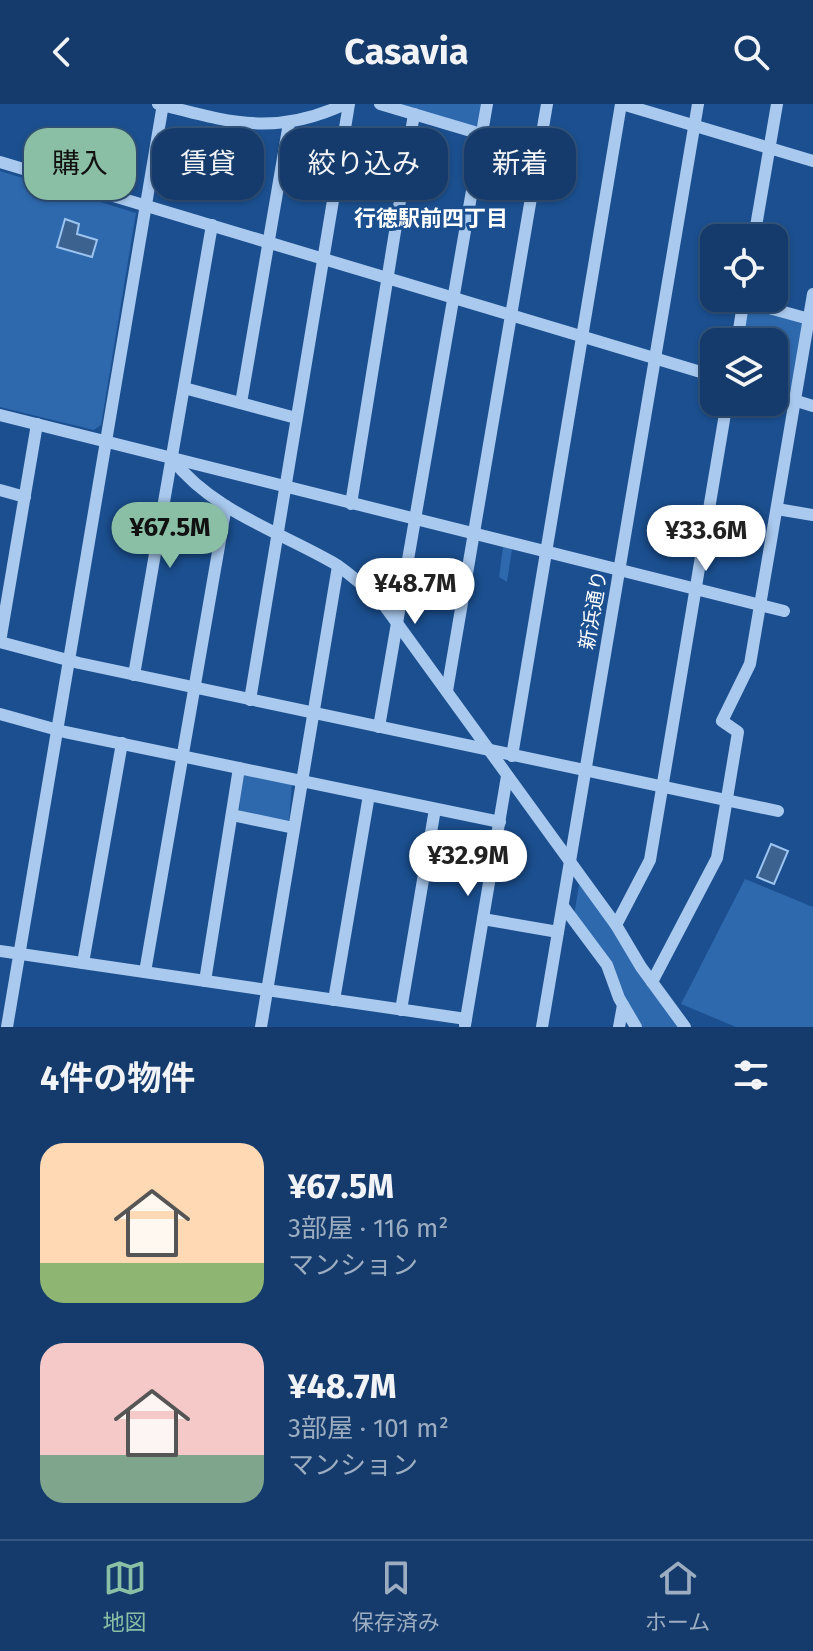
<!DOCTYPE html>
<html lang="ja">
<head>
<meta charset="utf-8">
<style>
	:root { --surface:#143b6b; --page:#1d4271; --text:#f1f3f6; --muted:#9dadc1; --line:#33557e; --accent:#8abfa5 }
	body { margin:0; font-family:"Fira Sans","Noto Sans JP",sans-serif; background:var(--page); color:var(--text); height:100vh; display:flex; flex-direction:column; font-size:30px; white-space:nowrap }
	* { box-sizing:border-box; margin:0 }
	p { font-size:26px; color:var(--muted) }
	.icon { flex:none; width:44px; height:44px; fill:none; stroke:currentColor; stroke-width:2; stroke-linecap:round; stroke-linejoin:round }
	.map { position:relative; height:923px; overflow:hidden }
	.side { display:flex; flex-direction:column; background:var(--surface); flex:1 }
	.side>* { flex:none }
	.top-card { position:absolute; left:24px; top:24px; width:766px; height:72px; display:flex; gap:16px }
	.controls { position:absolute; left:700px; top:120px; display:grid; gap:16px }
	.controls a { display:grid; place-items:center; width:88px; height:88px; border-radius:16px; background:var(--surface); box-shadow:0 2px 6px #0004,0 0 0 2px var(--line); font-size:40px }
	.price { position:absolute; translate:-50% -68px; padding:0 18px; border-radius:28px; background:#fff; color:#222; font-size:26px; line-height:52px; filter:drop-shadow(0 2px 4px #0008) }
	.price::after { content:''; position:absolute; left:50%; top:48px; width:24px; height:18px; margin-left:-12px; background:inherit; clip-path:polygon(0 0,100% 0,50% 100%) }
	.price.selected { background:var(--accent); color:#111 }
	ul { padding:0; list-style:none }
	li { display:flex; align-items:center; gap:24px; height:200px; padding:0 40px }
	li span { display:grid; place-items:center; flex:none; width:224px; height:160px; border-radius:24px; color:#555 }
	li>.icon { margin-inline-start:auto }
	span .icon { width:96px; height:96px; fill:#fffc; stroke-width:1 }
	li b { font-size:34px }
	h2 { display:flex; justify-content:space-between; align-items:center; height:96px; padding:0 40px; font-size:34px }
	.tag { padding:0 28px; border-radius:24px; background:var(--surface); box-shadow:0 2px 6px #0004,0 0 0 2px var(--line); font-size:28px; line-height:72px }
	.tag.selected { background:var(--accent); color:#111 }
	header { display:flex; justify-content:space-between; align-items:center; height:104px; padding:0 40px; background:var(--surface); font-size:36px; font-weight:700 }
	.tabs { display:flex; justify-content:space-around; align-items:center; height:112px; border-top:2px solid var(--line); background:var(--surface); font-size:22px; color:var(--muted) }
	.tabs a { display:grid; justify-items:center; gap:4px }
	.tabs .selected { color:var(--accent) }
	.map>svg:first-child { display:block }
	.green { fill:#2e69ad }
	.water { fill:#3c6290; stroke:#9cc4f0; stroke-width:2 }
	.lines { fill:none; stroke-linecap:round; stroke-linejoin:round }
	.minor { stroke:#a9c9ee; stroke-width:12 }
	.labels { text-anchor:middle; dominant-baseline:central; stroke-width:6; stroke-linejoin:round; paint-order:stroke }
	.street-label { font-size:20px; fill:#fff; stroke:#1b4f8f }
	.neighbourhood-label { font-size:22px; font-weight:bold; fill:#fff; stroke:#1b4f8f }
</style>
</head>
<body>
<header><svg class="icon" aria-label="back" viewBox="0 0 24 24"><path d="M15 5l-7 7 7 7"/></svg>Casavia<svg class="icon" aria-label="search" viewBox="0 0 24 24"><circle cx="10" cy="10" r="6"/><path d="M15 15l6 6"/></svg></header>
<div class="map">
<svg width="813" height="923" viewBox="0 0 813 923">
	<rect width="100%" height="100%" fill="#1b4f8f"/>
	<g class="green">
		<polygon points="395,0 481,0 478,21 474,23"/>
		<polygon points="0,67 136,109 101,321 94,326 0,303"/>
		<polygon points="749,202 804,220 793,284 788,287 774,283 774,238 740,238"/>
		<polygon points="503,443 512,445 507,478 499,473"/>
		<polygon points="246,670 292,680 289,716 285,719 239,709 242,672"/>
		<polygon points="745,775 813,803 813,923 736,923 681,900"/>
		<polygon points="579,781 583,782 680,923 641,923 574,811"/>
	</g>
	<g class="water">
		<polygon points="65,115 79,120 77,130 97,136 92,153 57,143"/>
		<polygon points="771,740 788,747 774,780 757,773"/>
	</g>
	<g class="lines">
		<g class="minor">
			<path d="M158 0C230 18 274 33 345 0"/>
			<polyline points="380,0 481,30"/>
			<polyline points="622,0 813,57"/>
			<polyline points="0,58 714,272"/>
			<polyline points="754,134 777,0"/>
			<polyline points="744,197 809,215"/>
			<polyline points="737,238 744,194"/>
			<polyline points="184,284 296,314"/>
			<polyline points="774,290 813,302"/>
			<polyline points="241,299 289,19"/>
			<polyline points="0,311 784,507"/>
			<path d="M172 355C213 407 276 426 332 458 349 468 365 484 381 497L616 821 641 863 685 923"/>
			<polyline points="0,386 25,393"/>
			<polyline points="351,400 414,10"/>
			<polyline points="777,405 813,411"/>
			<polyline points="0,538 79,559 778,707"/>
			<polyline points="0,538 37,320"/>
			<polyline points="134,571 212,121"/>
			<polyline points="447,587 547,0"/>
			<polyline points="250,596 349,0"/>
			<polyline points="0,610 65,628 500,718"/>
			<polyline points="379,623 487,0"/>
			<polyline points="512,652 621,0"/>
			<polyline points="232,711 294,724"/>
			<polyline points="563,802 607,861 619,894 636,923"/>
			<polyline points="483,815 558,828"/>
			<polyline points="616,821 650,756 727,298"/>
			<polyline points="0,847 466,915"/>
			<polyline points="83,859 122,639"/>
			<polyline points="145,868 226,402"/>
			<polyline points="205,877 239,664"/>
			<polyline points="652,878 717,754 738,628 722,617 750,560 813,190"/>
			<polyline points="334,896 369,691"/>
			<polyline points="401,906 435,705"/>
			<polyline points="465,921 507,672"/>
			<polyline points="7,923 163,0"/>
			<polyline points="261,923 338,462"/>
			<polyline points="542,923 698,0"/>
			<polyline points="619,923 623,901"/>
		</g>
	</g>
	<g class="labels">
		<g class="street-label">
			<text transform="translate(593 506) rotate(-80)">新浜通り</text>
		</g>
		<g class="neighbourhood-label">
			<text x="431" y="114">行徳駅前四丁目</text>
		</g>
	</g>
</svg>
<div class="controls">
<a><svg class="icon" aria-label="locate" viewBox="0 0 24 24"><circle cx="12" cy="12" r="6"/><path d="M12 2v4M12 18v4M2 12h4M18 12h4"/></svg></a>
<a><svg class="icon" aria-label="layers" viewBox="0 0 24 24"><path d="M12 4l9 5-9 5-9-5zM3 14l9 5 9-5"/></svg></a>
</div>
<b class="price selected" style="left:170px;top:466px">¥67.5M</b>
<b class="price" style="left:706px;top:469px">¥33.6M</b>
<b class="price" style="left:415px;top:522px">¥48.7M</b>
<b class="price" style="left:468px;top:794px">¥32.9M</b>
<div class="top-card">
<a class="tag selected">購入</a>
<a class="tag">賃貸</a>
<a class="tag">絞り込み</a>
<a class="tag">新着</a>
</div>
</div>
<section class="side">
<h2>4件の物件<svg class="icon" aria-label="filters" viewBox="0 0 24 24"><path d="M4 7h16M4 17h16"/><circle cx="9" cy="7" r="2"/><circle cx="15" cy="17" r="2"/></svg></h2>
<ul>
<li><span style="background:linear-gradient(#ffd9b3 75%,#8fb573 0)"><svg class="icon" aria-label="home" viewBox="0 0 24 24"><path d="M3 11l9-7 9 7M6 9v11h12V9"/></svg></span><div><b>¥67.5M</b><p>3部屋 · 116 m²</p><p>マンション</p></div></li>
<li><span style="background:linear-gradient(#f6c9c9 70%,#7fa58c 0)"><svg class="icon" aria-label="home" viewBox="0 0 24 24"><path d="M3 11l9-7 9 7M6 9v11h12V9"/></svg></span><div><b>¥48.7M</b><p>3部屋 · 101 m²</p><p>マンション</p></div></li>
</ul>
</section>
<nav class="tabs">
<a class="selected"><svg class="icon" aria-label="map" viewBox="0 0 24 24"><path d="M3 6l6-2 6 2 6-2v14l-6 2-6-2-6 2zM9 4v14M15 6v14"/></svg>地図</a>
<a><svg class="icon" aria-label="saved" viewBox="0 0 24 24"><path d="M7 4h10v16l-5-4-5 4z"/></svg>保存済み</a>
<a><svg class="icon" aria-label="home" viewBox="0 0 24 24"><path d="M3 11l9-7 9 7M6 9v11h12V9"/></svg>ホーム</a>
</nav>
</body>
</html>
